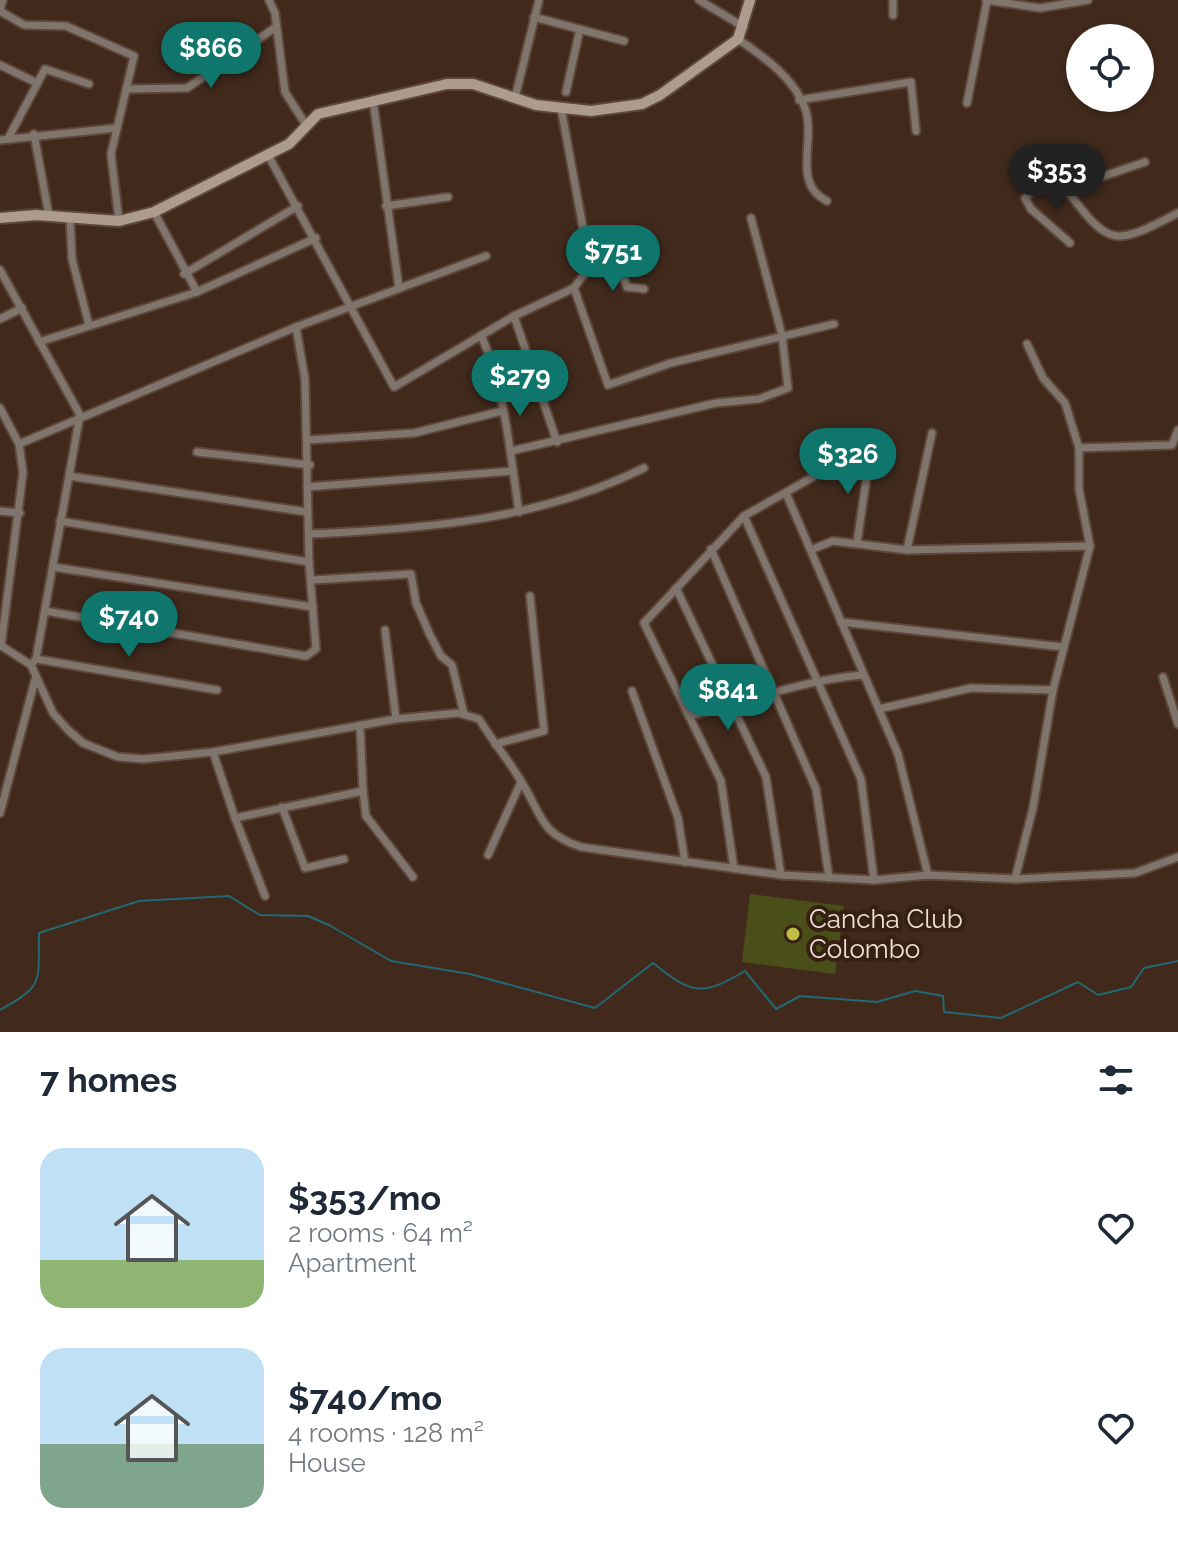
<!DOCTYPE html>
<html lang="en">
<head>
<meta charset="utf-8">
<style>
	:root { --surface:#fff; --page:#f6f6f7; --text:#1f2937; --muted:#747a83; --accent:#0f766e }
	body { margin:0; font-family:Raleway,sans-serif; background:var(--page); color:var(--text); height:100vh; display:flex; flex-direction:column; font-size:30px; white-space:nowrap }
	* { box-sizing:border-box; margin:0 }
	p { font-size:26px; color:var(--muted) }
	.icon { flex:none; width:44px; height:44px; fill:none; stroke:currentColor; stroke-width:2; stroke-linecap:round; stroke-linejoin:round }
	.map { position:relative; height:1032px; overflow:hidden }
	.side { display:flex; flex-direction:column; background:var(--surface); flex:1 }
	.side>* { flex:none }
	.fabs { position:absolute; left:1066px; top:24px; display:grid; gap:16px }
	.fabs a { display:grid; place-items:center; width:88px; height:88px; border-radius:50%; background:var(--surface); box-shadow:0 2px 6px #0004; font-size:40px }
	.price { position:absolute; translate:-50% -68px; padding:0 18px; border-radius:28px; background:var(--accent); color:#fff; font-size:26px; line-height:52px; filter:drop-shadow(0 2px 4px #0008) }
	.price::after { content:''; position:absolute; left:50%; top:48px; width:24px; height:18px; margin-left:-12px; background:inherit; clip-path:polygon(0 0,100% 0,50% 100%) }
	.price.active { background:#222; color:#fff }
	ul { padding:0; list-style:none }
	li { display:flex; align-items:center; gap:24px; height:200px; padding:0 40px }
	li span { display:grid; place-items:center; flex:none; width:224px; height:160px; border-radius:24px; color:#555 }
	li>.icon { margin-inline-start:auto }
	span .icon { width:96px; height:96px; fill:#fffc; stroke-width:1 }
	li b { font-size:34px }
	h2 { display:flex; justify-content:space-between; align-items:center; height:96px; padding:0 40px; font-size:34px }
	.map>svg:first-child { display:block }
	.green { fill:#4a4f19 }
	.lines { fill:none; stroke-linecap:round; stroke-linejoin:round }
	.stream { stroke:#226975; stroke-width:2 }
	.street-casing { stroke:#5d473a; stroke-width:11 }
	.secondary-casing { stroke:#5d473a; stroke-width:14 }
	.street { stroke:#80756d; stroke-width:7 }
	.secondary { stroke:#ad9c8e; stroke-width:10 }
	.poi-dot { fill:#c0be40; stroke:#362012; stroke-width:3 }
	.labels { text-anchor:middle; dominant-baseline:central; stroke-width:8; stroke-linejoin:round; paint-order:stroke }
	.poi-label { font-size:26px; fill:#eedfd6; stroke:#362012; text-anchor:start }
</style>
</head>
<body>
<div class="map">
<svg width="1178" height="1032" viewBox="0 0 1178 1032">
	<rect width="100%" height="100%" fill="#412a1c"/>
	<polygon class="green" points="750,894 844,906 835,974 742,962"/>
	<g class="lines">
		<path class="stream" d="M0 1010C45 985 38 982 39 933L139 901 229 896 260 915 308 916 329 925 391 961 470 974 595 1008 653 963C692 994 701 997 745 971L776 1009 800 996 877 1002 915 991 943 996 944 1012 1001 1018 1078 982 1098 995 1131 987 1144 968 1178 961"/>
		<defs>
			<g id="street">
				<polyline points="269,0 275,13 285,92 306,125"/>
				<polyline points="699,0 744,27"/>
				<polyline points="893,0 893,15"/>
				<polyline points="986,0 1040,8 1088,0"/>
				<polyline points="0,9 3,0"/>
				<polyline points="0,11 24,25 66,26 134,56 111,154 119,221"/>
				<polyline points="534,17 624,41"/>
				<path d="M738 39C764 57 796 79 806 111 815 142 792 184 827 201"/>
				<polyline points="0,65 37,83"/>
				<polyline points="126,89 187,88 276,27"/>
				<polyline points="566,92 580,29"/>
				<polyline points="515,98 539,0"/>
				<polyline points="373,100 399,288"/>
				<polyline points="799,100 911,82 916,131"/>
				<polyline points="967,103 987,1"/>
				<polyline points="34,134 49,216"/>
				<polyline points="9,137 45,69 89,84"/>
				<polyline points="0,140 117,128"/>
				<polyline points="267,153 394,387 514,316 574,288 590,266 561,108"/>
				<path d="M1145 162 1066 189C1110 248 1114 246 1178 213"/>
				<polyline points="1066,189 1035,189 1025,198 1031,209 1070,243"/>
				<polyline points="386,206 448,197"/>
				<polyline points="154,212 197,292"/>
				<polyline points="70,218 72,259 89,325"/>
				<polyline points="590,266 621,271 627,287 644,289"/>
				<polyline points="0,270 80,415 36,659 31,665"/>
				<polyline points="184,274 298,206"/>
				<polyline points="574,288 608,385 671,363 834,324"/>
				<polyline points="514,316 557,442"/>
				<polyline points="0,319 22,308"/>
				<path d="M481 335C505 389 510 453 519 512"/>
				<polyline points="39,342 197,292 316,238"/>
				<polyline points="1027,344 1043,378 1065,403 1079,448"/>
				<polyline points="0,408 19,444 23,473 1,646"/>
				<polyline points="308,440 414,433 502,411"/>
				<polyline points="19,444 296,327 486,256"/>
				<polyline points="511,451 716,403 759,399 788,388 782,335 751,218"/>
				<polyline points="197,452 310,465"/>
				<polyline points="69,476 307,512"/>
				<polyline points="307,487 513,471"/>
				<polyline points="786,493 898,754 928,875"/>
				<polyline points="0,511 20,513"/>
				<polyline points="744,516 861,779 874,880"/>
				<polyline points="60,521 309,562"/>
				<path d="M310 534C425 529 539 520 644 468"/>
				<polyline points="857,543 870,454"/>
				<polyline points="711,549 816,789 829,878"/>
				<polyline points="813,549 833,541 907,550 1090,546"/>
				<polyline points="907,550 932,433"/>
				<polyline points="53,567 313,607"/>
				<polyline points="312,580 411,574 416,603 430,635 441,656 452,665 464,714"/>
				<polyline points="676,588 766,777 781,875"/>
				<polyline points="45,611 306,656 316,649 309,562 305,379 296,327"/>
				<polyline points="841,622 1063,647"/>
				<polyline points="385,630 396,719"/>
				<path d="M0 645 31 665 53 713 68 730 83 743 118 757 143 759 213 752 396 719 458 713 479 719C493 742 511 763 524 786 543 819 542 834 581 847L781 875 874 880 928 875 1015 879 1135 873 1178 857"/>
				<polyline points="36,659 217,690"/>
				<polyline points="1163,677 1178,724"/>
				<polyline points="632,691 678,818 685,862"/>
				<polyline points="879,709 971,688 1053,690"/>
				<polyline points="689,716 644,623 744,516 813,477"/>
				<polyline points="495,744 544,731 530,596"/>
				<polyline points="213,752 235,818 363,791 360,725"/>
				<polyline points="363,791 366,816 413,877"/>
				<polyline points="282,807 305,868 344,859"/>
				<polyline points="0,813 36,676"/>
				<polyline points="235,818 265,896"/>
				<polyline points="488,855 521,782"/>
				<path d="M734 869 721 781 689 716C747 702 803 680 862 675"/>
				<polyline points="1015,879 1033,808 1053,690 1090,546 1079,489 1079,448 1172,445 1178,430"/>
			</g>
			<polyline id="secondary" points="0,218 36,215 119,221 154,212 289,144 318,114 447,84 473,84 536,105 591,111 642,104 660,95 738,39 750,0"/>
		</defs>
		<use href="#street" class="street-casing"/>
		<use href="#secondary" class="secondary-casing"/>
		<use href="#street" class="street"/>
		<use href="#secondary" class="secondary"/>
	</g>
	<circle class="poi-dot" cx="793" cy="934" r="8"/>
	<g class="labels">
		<g class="poi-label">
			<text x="809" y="919">Cancha Club<tspan x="809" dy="30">Colombo</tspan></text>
		</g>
	</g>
</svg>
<div class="fabs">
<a><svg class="icon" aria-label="locate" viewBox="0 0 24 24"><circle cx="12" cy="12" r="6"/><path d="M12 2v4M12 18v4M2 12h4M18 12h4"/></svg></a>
</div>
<b class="price" style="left:211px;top:90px">$866</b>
<b class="price active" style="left:1057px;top:212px">$353</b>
<b class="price" style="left:613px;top:293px">$751</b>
<b class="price" style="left:520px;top:418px">$279</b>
<b class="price" style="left:848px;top:496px">$326</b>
<b class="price" style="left:129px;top:659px">$740</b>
<b class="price" style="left:728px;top:732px">$841</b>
</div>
<section class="side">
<h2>7 homes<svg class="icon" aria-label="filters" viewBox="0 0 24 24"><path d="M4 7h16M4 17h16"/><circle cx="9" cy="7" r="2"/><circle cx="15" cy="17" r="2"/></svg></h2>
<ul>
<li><span style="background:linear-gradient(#bfe0f5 70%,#8fb573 0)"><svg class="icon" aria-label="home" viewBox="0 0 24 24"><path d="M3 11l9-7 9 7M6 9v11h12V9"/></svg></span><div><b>$353/mo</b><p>2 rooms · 64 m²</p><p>Apartment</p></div><svg class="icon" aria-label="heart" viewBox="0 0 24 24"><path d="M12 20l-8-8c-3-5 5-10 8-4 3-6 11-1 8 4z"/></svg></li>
<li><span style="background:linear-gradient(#bfe0f5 60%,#7fa58c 0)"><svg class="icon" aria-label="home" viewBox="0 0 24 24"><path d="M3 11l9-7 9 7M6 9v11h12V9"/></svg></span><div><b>$740/mo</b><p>4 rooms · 128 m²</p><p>House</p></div><svg class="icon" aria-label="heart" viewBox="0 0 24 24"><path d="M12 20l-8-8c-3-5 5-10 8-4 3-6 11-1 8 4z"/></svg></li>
</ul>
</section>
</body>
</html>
